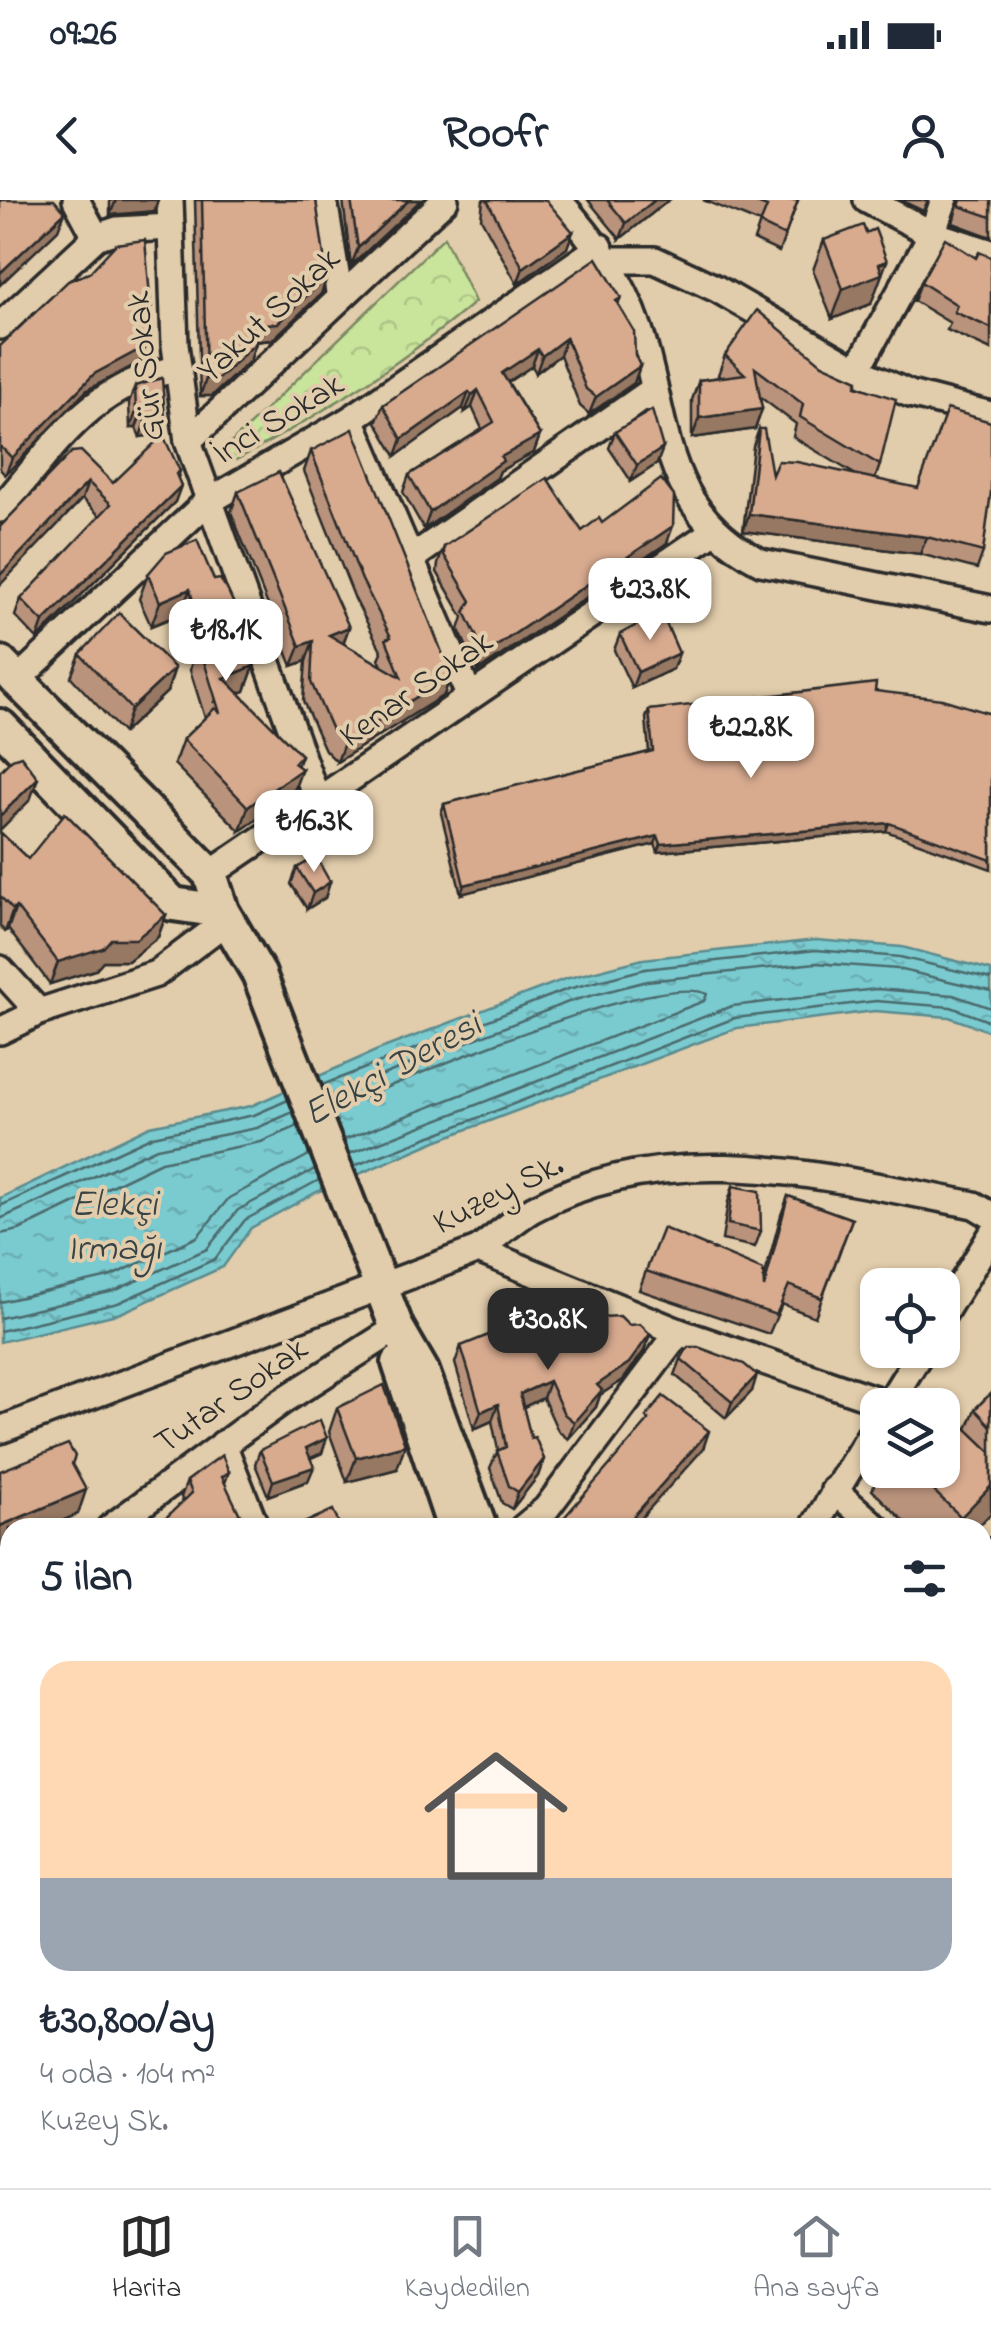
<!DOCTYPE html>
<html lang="tr">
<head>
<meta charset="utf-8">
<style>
	:root { --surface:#fff; --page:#f6f6f7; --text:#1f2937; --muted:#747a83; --line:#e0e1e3; --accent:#2b2b2b }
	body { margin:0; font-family:"Indie Flower",sans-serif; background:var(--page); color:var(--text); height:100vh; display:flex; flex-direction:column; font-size:38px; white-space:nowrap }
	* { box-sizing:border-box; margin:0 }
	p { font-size:32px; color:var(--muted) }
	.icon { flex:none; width:55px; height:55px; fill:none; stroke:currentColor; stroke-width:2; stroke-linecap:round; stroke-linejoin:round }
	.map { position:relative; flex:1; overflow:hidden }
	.details { position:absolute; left:0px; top:1318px; width:992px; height:672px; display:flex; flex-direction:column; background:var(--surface); border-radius:30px 30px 0 0; box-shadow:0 2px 8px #0004 }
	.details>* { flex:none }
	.tools { position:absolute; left:860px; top:1068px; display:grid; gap:20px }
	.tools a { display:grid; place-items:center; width:100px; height:100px; border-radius:20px; background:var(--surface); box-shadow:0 2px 8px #0004; font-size:50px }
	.price { position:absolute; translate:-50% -85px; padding:0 22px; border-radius:20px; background:#fff; color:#222; font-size:32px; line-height:65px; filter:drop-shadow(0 2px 5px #0008) }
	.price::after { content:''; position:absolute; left:50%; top:60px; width:30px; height:22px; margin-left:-15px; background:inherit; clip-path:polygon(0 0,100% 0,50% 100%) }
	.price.active { background:var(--accent); color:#fff }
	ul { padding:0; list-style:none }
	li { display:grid; align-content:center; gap:20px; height:530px; padding:0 40px }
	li+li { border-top:2px solid var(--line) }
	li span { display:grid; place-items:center; height:310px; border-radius:30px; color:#555 }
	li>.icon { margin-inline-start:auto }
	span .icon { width:180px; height:180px; fill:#fffc; stroke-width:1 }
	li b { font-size:42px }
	h2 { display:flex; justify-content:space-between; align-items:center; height:120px; padding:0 40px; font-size:42px }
	.status { display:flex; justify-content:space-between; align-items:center; height:70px; padding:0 50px; background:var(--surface); direction:ltr }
	.status svg { height:28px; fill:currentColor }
	header { display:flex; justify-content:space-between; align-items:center; height:130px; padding:0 40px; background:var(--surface); font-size:45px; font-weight:800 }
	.tab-bar { display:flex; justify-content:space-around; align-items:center; height:140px; border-top:2px solid var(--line); background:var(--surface); font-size:28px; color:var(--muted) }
	.tab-bar a { display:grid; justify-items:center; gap:5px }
	.tab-bar .active { color:var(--accent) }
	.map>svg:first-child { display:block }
	.park { fill:url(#park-crowns); stroke:#7a8863; stroke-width:2.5 }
	.water { fill:url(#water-ripples); stroke:#5a8b8e; stroke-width:2.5 }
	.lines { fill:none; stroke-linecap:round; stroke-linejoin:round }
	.shore { stroke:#4b6b6d; stroke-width:2.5 }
	.minor-casing { stroke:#2b2b2b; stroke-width:32 }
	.major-casing { stroke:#2b2b2b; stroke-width:40 }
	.minor { stroke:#e1ccab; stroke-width:25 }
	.major { stroke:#e1ccab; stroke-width:32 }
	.wall { fill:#ba937b; stroke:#2b2b2b; stroke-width:2.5 }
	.shaded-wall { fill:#977864; stroke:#2b2b2b; stroke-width:2.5 }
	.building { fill:#d8ab8f; stroke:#2b2b2b; stroke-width:2.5 }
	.labels { text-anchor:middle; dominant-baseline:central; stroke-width:8; stroke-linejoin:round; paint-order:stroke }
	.street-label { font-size:35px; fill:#2b2b2b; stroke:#e1ccab }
	.water-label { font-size:38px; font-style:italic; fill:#374344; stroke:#e1ccab }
</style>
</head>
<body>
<div class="status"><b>09:26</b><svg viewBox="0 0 49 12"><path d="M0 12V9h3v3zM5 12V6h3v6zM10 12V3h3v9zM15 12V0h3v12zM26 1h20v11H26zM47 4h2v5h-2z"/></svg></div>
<header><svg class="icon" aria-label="back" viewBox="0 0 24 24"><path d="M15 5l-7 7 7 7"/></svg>Roofr<svg class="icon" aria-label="person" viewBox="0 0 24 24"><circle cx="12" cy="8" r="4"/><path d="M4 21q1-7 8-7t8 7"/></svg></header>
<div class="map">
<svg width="991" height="1988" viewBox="0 0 991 1988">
	<defs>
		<pattern id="park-crowns" width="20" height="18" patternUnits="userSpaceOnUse" patternTransform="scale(2.5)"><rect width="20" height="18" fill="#c9e49b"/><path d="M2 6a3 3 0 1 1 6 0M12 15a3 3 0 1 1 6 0" fill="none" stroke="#adc486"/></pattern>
		<pattern id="water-ripples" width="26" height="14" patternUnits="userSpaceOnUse" patternTransform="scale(2.5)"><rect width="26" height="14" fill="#7acbd0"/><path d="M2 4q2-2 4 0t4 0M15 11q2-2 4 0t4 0" fill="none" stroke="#6aaeb3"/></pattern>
	</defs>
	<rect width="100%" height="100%" fill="#e1ccab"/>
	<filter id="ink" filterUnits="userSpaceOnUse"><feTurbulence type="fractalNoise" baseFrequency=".01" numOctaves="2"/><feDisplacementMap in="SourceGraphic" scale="20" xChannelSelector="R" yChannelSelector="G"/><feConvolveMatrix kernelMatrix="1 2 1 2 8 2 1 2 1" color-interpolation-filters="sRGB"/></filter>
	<g filter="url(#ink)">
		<path class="park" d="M444 37 475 102C402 164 320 215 236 260L226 258 229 245Z"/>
		<polygon class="water" points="816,740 902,747 991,770 991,832 949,817 875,811 737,828 436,941 317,992 251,1028 223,1067 121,1113 0,1142 0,998 150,926 251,906 378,850 565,779 643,759"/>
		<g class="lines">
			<g class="shore">
				<polyline points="322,885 568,789 645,769 816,750 900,757 991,779"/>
				<polyline points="327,897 571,801 647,781 816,763 898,769 991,791"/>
				<path d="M332 911C393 884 655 770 707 794L704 801 344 940"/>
				<polyline points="349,954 732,806 876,789 953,795 991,808"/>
				<polyline points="354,966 735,818 876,801 951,807 991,822"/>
				<polyline points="0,1006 153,936 254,915 288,900"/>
				<polyline points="0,1019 157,948 257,928 293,912"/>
				<polyline points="0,1034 19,1030 161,962 261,942 298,926"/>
				<polyline points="0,1102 109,1077 197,1037 229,998 309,955"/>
				<polyline points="0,1118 114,1091 207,1049 238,1010 315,969"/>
				<polyline points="0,1131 118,1103 215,1059 245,1020 319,980"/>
			</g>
			<defs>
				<g id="minor">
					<polyline points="76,0 96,37"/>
					<polyline points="170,0 175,145 188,241 318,602"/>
					<polyline points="324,0 340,98"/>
					<path d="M558 0C593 39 622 78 639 129 670 225 659 309 761 362L991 409"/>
					<polyline points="867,0 932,34 991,53"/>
					<polyline points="607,60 655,60 717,89 857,170 910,194 991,215"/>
					<polyline points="0,126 96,37 117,30 171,27"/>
					<polyline points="857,170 932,34 944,0"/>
					<polyline points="351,219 469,495"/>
					<polyline points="188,241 445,0"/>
					<path d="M0 309C56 245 90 184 178 169"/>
					<polyline points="413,357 653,190"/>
					<polyline points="17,480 206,303 351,219 600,47"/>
					<polyline points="210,674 714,331"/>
					<polyline points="0,769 39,812"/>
					<polyline points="0,831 39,812 156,774 229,719"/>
					<polyline points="478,1050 679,1132 889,1204"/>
					<polyline points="942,1116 991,1036"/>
					<polyline points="888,1205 922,1150"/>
					<path d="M0 1230 478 1050C496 1037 514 1020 533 1009 670 934 830 978 974 1005L991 1015"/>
					<polyline points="223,1244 256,1328"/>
					<polyline points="834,1290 877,1328"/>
					<polyline points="110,1328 281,1202 397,1128"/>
					<polyline points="523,1328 546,1309 679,1132"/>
					<polyline points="813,1328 878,1222"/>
					<polyline points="982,1366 991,1352"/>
					<polyline points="0,1387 10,1391"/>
					<polyline points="982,1441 991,1449"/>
					<polyline points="0,1505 10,1492"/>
					<polyline points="0,1571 10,1575"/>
					<polyline points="982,1874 991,1878"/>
					<polyline points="248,1980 250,1988"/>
				</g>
				<g id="major">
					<polyline points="0,463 210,674 222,711 259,774 397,1128 422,1171 480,1328"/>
					<polyline points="0,526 173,704 222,711"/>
					<polyline points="399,1163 454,1328"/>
					<polyline points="0,1613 10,1616"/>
					<polyline points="0,1649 10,1652"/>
					<polyline points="809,1980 828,1988"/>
					<polyline points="876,1980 891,1988"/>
				</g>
			</defs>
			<use href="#minor" class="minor-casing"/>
			<use href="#major" class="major-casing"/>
			<use href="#minor" class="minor"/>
			<use href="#major" class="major"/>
		</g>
		<g class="wall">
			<polygon points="110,0 158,0 154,11 110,15"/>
			<polygon points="195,0 316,0 321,94 272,140 256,142 250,161 212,196 200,196"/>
			<polygon points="343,0 421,0 351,66"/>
			<polygon points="483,0 546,0 567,48 517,84 481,18"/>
			<polygon points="588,0 669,0 620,39"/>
			<polygon points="703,0 798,0 779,52 754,40 760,23"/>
			<polygon points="900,0 928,0 923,11"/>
			<polygon points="959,0 991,0 991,37 953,23"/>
			<polygon points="824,40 871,104 832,119 813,70"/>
			<polygon points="991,57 991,150 947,130 950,123 914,101 921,82 976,58"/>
			<polygon points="621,98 618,105 635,155 640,166 634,183 589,214 580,206 560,155 536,173 532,166 508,182 540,235 534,252 500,271 497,278 424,329 403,292 409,275 482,229 472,207 465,212 463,208 396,256 376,222 383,205"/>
			<polygon points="151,108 145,125 140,162 87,190 5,275 0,269 0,146"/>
			<polygon points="725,155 822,164 856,186 880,265 875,279 983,352 977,369 920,354 743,331 753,246 759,229 772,275 856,275 793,237 796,224 760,197 762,209 755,229 692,238 692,200 699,180 720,177 718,175"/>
			<polygon points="135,186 159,234 140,237 136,228 130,228 129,202"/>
			<polygon points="615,232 657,264 631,281 609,248"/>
			<polygon points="311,251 451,475 444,495 337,562 325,550 303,501 306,461 292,466 231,312 238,292 349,427 343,443 382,466 379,459 382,452 355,399 304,271"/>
			<polygon points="72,252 113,283 180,271 178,278 175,302 37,439 15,416 21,399 100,316 82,299 0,385 0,327"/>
			<polygon points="602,323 667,343 478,471 459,430 463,417 437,372 438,364 444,347 582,331"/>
			<polygon points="148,374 214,380 242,436 254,466 245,491 239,493 301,555 297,566 293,593 240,631 174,564 183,539 205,518 190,470 192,462 181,414 151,426 139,399"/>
			<polygon points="620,434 679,453 673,469 632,488 614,450"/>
			<polygon points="80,454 167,492 123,533 71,477"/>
			<polygon points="875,491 991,514 991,669 886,631 658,652 655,644 461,694 441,613 444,604 649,552 646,518 649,510"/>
			<polygon points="0,632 28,659 166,715 158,737 128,761 103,761 95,770 50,784 8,729 5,732 0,726"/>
			<polygon points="297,668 330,682 325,698 307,709 291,684"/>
			<polygon points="733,986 761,1031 755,1047 722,1040 728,1002"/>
			<polygon points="788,996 852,1019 815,1117 782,1104 769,1134 639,1090 646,1071 763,1082 781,1015"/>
			<polygon points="602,1117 629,1125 650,1134 644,1151 623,1180 600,1195 596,1207 568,1239 558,1231 543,1198 523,1207 531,1238 544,1259 538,1276 512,1309 502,1303 490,1268 498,1250 492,1221 474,1229 455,1163 461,1146 511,1141"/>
			<polygon points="681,1159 752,1191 726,1218 675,1175"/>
			<polygon points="991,1193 991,1313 977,1328 911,1328 872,1290 880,1270 942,1270 967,1229 975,1209"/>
			<polygon points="337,1208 397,1269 347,1282 329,1232"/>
			<polygon points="260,1250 322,1253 310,1258 308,1281 268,1296 255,1264"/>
			<polygon points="229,1272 225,1283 183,1302 181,1297 187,1281"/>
			<polygon points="991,1468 991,1500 982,1494 982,1485"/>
			<polygon points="10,1515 10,1560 0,1556 0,1545"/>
			<polygon points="991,1706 991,1802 982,1799 982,1710"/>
			<polygon points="991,1815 991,1841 982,1851 982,1837"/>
			<polygon points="982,1891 991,1895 991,1961 986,1970 982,1969"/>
			<polygon points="628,1980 752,1980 767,1988 637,1988"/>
		</g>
		<g class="shaded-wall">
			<polygon points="116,0 158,0 154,11 110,15"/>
			<polygon points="409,0 421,0 351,66 358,48"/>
			<polygon points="655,0 669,0 620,39 626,23"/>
			<polygon points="65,12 58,30 0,85 0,73"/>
			<polygon points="573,32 567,48 517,84 523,68"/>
			<polygon points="887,61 871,104 832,119 843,89 879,64"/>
			<polygon points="327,77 321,94 272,140 247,142 253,125"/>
			<polygon points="151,108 145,125 135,109"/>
			<polygon points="566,138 560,155 536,173 542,156"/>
			<polygon points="256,143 250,161 212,196 200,196 206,179"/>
			<polygon points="146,146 140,162 87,190 5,275 12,258 94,174"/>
			<polygon points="538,149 532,166 496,190 502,173"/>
			<polygon points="640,166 634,183 589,214 596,197"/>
			<polygon points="478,190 472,207 465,212 472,195"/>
			<polygon points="469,192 463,208 396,256 402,239"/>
			<polygon points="762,209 755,229 692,238 699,218"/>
			<polygon points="136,212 142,212 136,228 130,228"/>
			<polygon points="165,218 159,234 140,237 145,221"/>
			<polygon points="540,235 534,252 500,271 497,278 424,329 430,312 501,257"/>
			<polygon points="663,248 657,264 631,281 637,265"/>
			<polygon points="88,282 82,299 0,385 0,375"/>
			<polygon points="181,286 175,302 37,439 43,422"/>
			<polygon points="749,314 927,337 920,354 743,331"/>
			<polygon points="673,326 667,343 478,471 485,454"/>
			<polygon points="190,389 181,414 151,426 160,402"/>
			<polygon points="349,427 342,447 329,435"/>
			<polygon points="313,441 306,461 292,466 300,446"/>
			<polygon points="679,453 673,469 632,488 638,472"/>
			<polygon points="254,466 245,491 215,502 224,478"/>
			<polygon points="175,468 167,492 123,533 131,509"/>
			<polygon points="451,475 444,495 337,562 344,543"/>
			<polygon points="301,555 294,574 302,569 293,593 240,631 248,607"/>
			<polygon points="38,578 30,600 0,630 0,616"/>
			<polygon points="889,623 886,631 658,652 661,644"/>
			<polygon points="658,636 655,644 461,694 464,685"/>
			<polygon points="330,682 325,698 307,709 313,693"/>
			<polygon points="16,707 8,729 5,732 13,710"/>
			<polygon points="166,715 158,737 128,761 103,761 95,770 50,784 58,762"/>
			<polygon points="650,1134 644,1151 623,1180 600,1195 596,1207 568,1239 574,1222 597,1185"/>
			<polygon points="757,1175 752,1191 726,1218 732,1202"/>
			<polygon points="549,1181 543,1198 513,1212 520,1194"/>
			<polygon points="498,1204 492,1221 474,1229 481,1212"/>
			<polygon points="709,1231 703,1249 632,1328 623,1328"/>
			<polygon points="327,1238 322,1253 300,1263 306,1248"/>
			<polygon points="405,1245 397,1269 347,1282 356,1258"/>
			<polygon points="544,1259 538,1276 512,1309 518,1292"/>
			<polygon points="314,1267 308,1281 268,1296 273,1281"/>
			<polygon points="991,1286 991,1313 977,1328 957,1328 961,1317"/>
			<polygon points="86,1290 78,1314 46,1328 10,1328 10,1342 0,1346 0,1326"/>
			<polygon points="240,1315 235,1328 225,1328 227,1321"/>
			<polygon points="991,1826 991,1841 982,1851 982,1850"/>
		</g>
		<g class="building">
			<polygon points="0,0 54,0 65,12 0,73"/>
			<polygon points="202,0 316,0 327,77 278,123 253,125 256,143 219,178 206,179"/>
			<polygon points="351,0 409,0 358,48"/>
			<polygon points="487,0 546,0 573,32 523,68"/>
			<polygon points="607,0 655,0 626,23"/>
			<polygon points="749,0 798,0 785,36 760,24 767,7"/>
			<polygon points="961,0 991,0 991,17 959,6"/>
			<polygon points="863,25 866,33 875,29 887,61 879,64 882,74 843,89 824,40"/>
			<polygon points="945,38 976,58 979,52 991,57 991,128 954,112 957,105 921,82"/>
			<polygon points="145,40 151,108 135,109 148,131 146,146 94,174 12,258 0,246 0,146 68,81 89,73 116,44"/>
			<polygon points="597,58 621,98 616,101 634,131 635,155 640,166 596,197 586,189 566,138 542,156 538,149 502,173 540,235 501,257 503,261 430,312 409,275 494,222 478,190 472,195 469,192 402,239 383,205"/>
			<polygon points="757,110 822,164 858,180 856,186 896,199 880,265 800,217 803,204 755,168 762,209 699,218 699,180 745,174 725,155"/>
			<polygon points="162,178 165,218 145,221 142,212 136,212 135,186"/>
			<polygon points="947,209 991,222 991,292 983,352 927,337 749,314 759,229 764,229 772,275 778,261 797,262 918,288"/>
			<polygon points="652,210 663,248 637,265 615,232"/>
			<polygon points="353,229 451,475 344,543 332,530 311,482 313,441 300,446 238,292 279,272 349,427 329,435 401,477 386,439 391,437 362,380 311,251"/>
			<polygon points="163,235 180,271 176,274 181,286 43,422 21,399 111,304 88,282 0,375 0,327 72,252 81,251 113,283"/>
			<polygon points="547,278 582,331 599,318 602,323 661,279 674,296 673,326 485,454 465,412 471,401 444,355 444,347"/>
			<polygon points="197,340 214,380 220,379 227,389 245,428 240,431 254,466 224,478 301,555 294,563 302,569 248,607 183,539 215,508 220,513 199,445 203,444 190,389 160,402 148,374 166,353"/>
			<polygon points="661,412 679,453 638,472 620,434"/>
			<polygon points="119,413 175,468 131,509 80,454"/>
			<polygon points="876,483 875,491 942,499 991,514 991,660 889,623 661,644 658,636 464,685 444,604 653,551 649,510"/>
			<polygon points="21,556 38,578 0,616 0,571 12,559"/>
			<polygon points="65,613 166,715 136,739 111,739 103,748 58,762 16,707 13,710 0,696 0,632 28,659"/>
			<polygon points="316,657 330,682 313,693 297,668"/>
			<polygon points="733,986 760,991 761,1031 728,1024"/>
			<polygon points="788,996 852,1019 822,1098 789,1085 776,1115 646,1071 663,1028 763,1070 764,1088"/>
			<polygon points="571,1100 602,1117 620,1116 629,1125 640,1124 650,1134 629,1163 597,1185 602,1190 574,1222 564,1214 549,1181 520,1194 531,1238 535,1237 544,1259 518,1292 509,1286 497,1251 506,1247 498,1204 481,1212 461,1146 496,1132 499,1142 509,1137 511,1141"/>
			<polygon points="688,1147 698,1147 744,1164 757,1175 732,1202 681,1159"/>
			<polygon points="384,1185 405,1245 356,1258 337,1208"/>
			<polygon points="991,1193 991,1226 975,1209"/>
			<polygon points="663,1196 709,1231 623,1328 555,1328 649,1220 646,1217"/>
			<polygon points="935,1198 942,1205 928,1205"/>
			<polygon points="942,1205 991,1252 991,1286 961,1317 912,1270 942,1270"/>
			<polygon points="320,1220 327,1238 306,1248 314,1267 273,1281 260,1250"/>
			<polygon points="68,1244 75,1256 72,1264 86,1290 0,1326 0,1271"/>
			<polygon points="222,1255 229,1272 222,1277 240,1315 227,1321 232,1328 155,1328 192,1293 187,1281"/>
			<polygon points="333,1310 341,1328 293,1328"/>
			<polygon points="991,1468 991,1480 986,1476"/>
			<polygon points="10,1516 10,1548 1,1544"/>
			<polygon points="982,1521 991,1526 991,1553 982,1571"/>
			<polygon points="0,1688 8,1691 0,1711"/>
			<polygon points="986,1703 991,1706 991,1768 982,1765 982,1710"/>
			<polygon points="982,1891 991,1895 991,1955 982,1951"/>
			<polygon points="649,1980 752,1980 767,1988 646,1988"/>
		</g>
	</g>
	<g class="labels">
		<g class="street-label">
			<text transform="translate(270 116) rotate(-43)">Yakut Sokak</text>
			<text transform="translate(147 166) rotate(-96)">Gür Sokak</text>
			<text transform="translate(279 220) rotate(-31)">İnci Sokak</text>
			<text transform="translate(417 490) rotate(-35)">Kenar Sokak</text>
			<text transform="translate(499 995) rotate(-27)">Kuzey Sk.</text>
			<text transform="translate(232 1197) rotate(-35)">Tutar Sokak</text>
		</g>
		<g class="water-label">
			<text transform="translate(393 871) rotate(-29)">Elekçi Deresi</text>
			<text x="114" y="1006">Elekçi<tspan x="114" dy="44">Irmağı</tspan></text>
		</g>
	</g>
</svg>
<div class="tools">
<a><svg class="icon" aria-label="locate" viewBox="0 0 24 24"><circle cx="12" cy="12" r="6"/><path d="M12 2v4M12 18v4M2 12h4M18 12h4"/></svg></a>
<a><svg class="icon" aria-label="layers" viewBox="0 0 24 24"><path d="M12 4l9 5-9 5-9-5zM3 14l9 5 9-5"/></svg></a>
</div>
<b class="price" style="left:650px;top:443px">₺23.8K</b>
<b class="price" style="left:226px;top:484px">₺18.1K</b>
<b class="price" style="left:751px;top:581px">₺22.8K</b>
<b class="price" style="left:314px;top:675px">₺16.3K</b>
<b class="price active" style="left:548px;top:1173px">₺30.8K</b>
<section class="details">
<h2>5 ilan<svg class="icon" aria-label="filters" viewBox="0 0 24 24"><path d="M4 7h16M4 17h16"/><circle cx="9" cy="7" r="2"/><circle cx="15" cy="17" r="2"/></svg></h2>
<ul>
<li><span style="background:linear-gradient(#ffd9b3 70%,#9aa5b1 0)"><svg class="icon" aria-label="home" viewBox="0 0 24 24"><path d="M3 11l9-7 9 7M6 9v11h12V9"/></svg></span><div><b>₺30,800/ay</b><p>4 oda · 104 m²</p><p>Kuzey Sk.</p></div></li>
</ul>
</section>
</div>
<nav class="tab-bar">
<a class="active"><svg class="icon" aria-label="map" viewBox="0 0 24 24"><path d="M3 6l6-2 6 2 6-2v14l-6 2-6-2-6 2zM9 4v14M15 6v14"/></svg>Harita</a>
<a><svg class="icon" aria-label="saved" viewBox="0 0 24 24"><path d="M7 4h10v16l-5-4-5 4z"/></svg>Kaydedilen</a>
<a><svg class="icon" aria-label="home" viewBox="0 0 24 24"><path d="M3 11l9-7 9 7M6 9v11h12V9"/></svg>Ana sayfa</a>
</nav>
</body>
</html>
